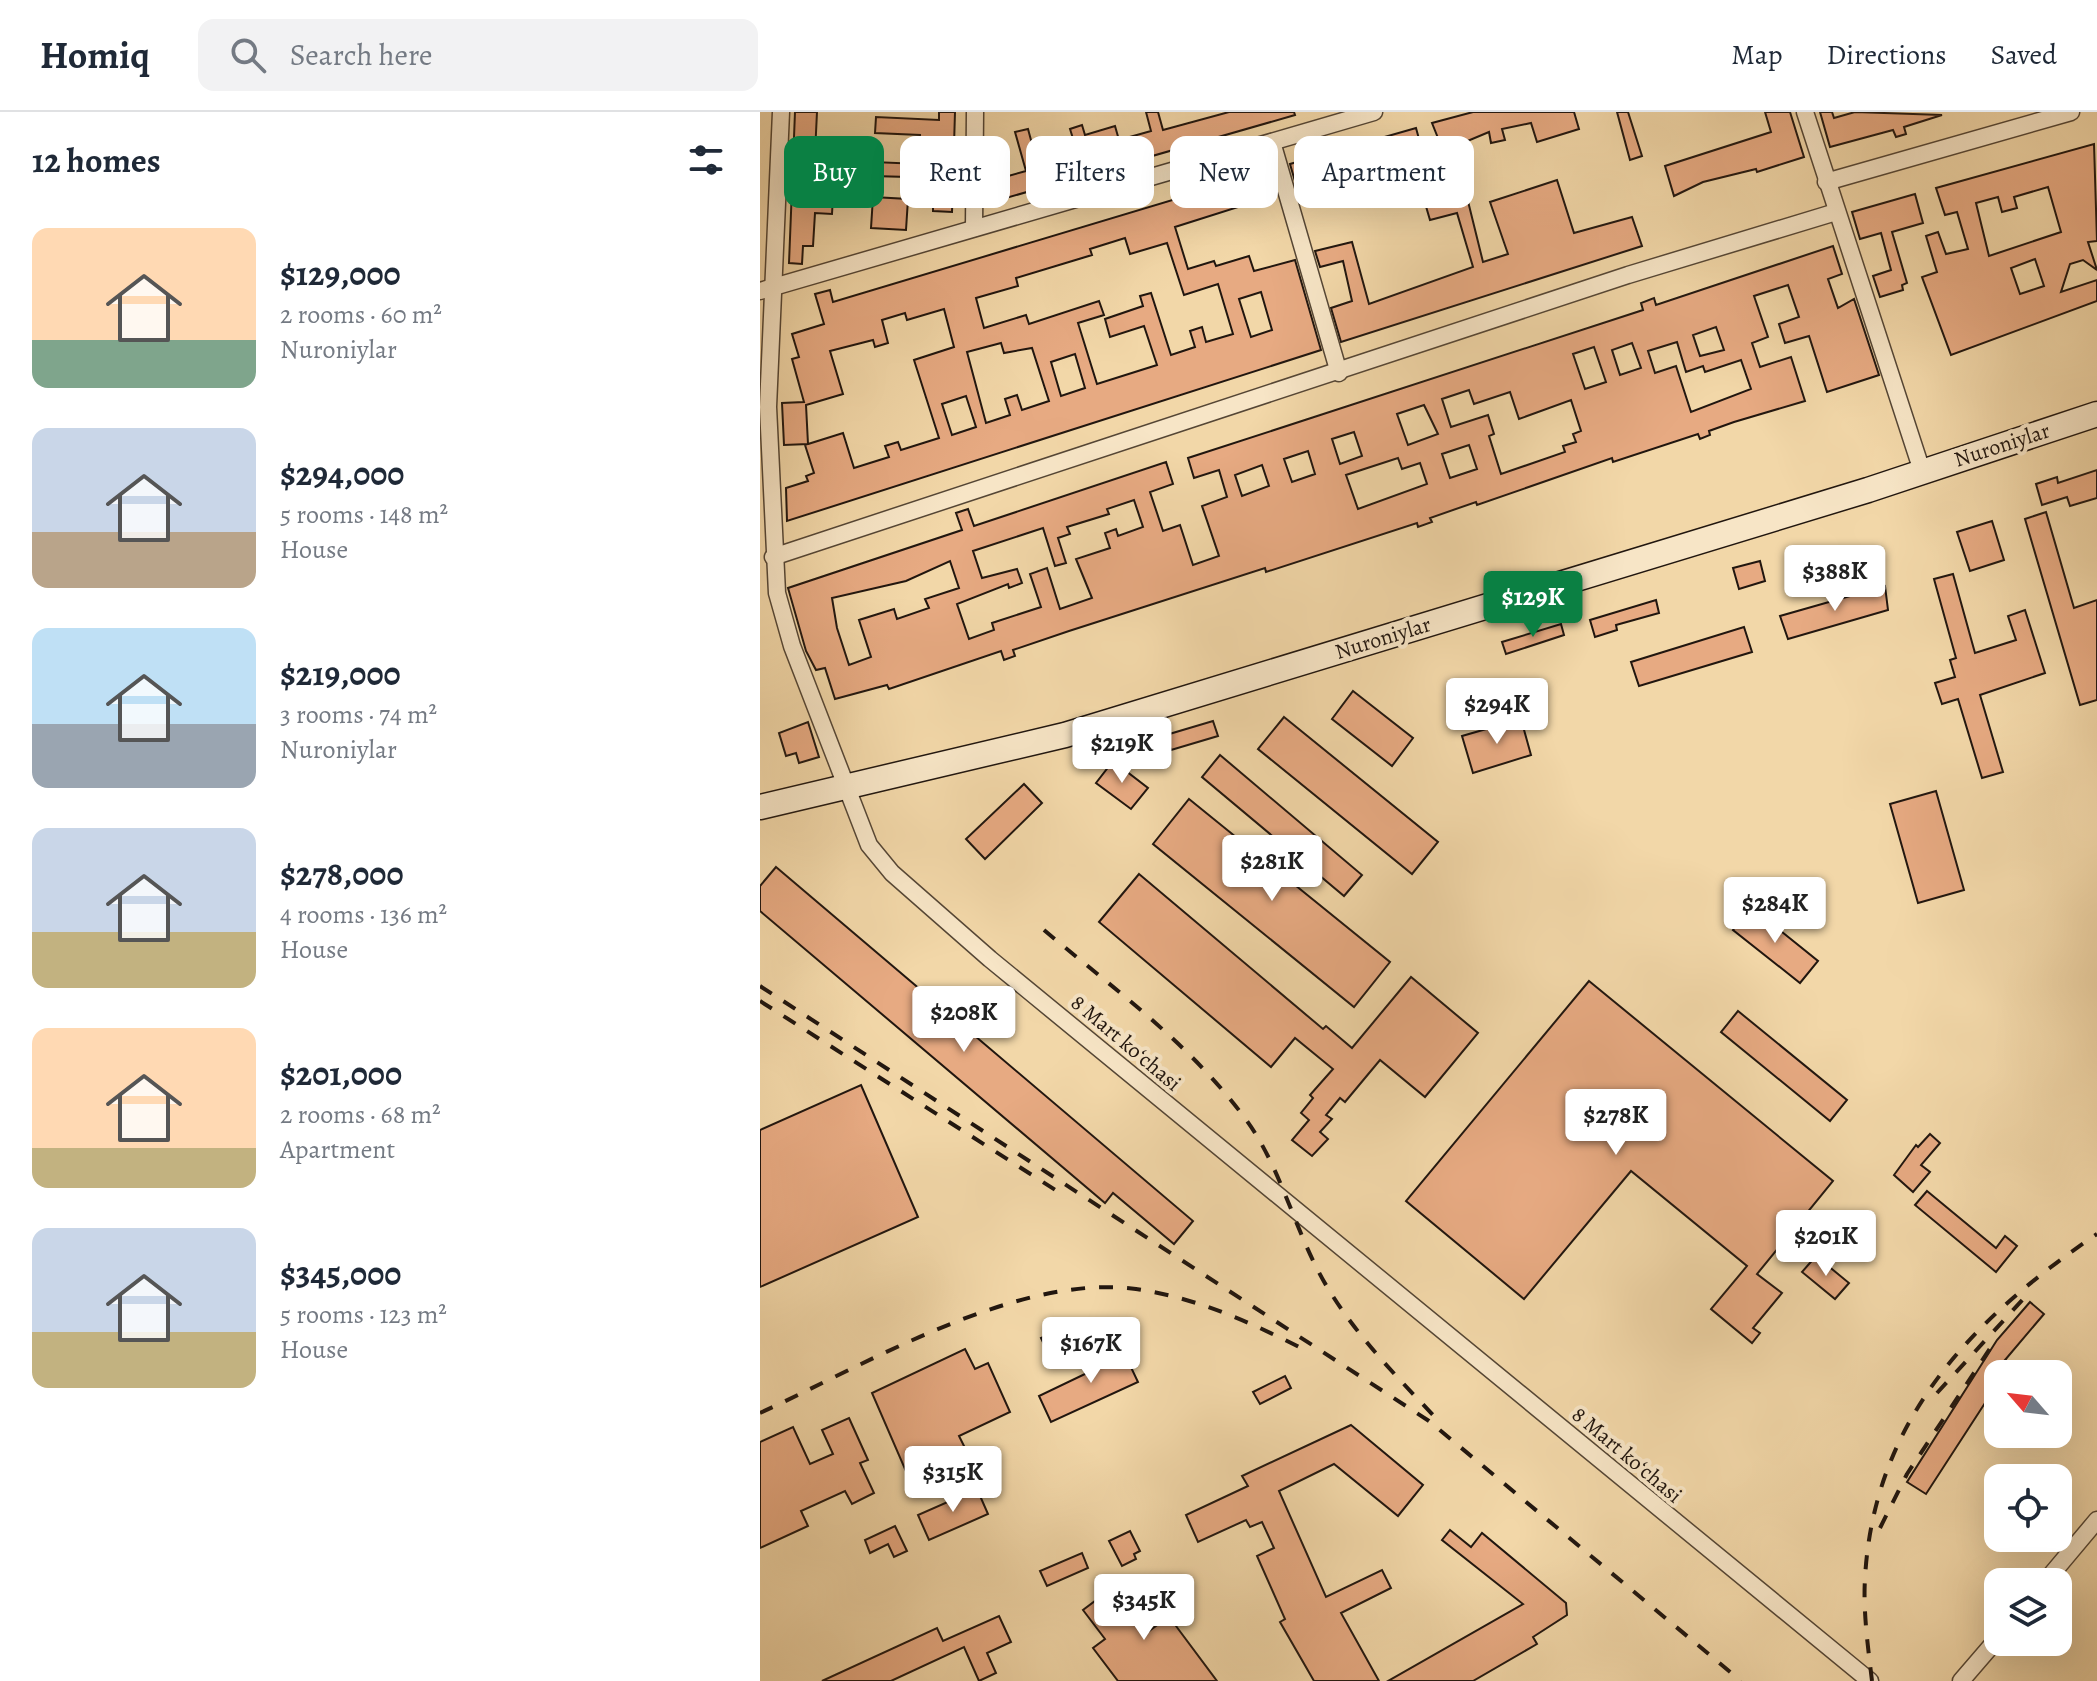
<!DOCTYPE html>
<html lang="en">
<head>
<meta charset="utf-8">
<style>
	:root { --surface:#fff; --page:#f2f2f3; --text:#1f2937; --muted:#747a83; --line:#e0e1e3; --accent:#0b8043 }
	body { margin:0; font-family:Alegreya,serif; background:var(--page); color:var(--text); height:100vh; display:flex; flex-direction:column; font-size:30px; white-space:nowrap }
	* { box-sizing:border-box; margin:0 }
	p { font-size:26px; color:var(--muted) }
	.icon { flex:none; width:44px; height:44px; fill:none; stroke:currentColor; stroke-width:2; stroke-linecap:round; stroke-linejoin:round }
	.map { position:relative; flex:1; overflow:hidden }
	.panel { display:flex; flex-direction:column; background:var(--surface); width:760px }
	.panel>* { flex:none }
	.guide { position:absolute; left:24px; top:24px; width:760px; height:72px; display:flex; gap:16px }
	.needle { width:52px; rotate:298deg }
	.controls { position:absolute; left:1224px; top:1248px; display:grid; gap:16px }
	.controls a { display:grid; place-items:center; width:88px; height:88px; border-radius:16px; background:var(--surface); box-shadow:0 8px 32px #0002; font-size:40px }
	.price { position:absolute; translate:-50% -68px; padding:0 18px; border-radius:8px; background:#fff; color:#222; font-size:26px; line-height:52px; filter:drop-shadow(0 2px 4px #0008) }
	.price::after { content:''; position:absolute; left:50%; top:48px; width:24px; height:18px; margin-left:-12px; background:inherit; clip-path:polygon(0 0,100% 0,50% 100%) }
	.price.on { background:var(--accent); color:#fff }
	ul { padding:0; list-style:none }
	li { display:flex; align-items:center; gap:24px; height:200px; padding:0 32px }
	li span { display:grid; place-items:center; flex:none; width:224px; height:160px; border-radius:16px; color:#555 }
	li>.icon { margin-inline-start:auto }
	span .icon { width:96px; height:96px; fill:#fffc; stroke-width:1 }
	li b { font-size:34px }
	h2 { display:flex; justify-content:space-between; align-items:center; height:96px; padding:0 32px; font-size:34px }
	.pill { padding:0 28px; border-radius:16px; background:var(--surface); box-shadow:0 8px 32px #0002; font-size:28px; line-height:72px }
	.pill.on { background:var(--accent); color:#fff }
	header { display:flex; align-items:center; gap:48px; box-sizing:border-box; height:112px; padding:0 40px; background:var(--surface); border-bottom:2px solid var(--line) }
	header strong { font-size:38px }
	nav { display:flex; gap:44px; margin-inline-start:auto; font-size:28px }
	.search { width:560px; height:72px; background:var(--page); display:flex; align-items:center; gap:20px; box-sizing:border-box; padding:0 28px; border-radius:16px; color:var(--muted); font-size:30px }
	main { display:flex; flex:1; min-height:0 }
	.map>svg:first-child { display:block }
	.building { fill:#e7aa82; stroke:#21160f; stroke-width:2; fill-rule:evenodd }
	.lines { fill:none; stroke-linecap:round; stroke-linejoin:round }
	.street-casing { stroke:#554635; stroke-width:19 }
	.secondary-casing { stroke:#21160f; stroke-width:27 }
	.street { stroke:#f7e5c6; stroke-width:16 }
	.secondary { stroke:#f7e5c6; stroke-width:24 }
	.rail { stroke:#21160f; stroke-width:4; stroke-dasharray:14 14; stroke-linecap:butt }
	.labels { text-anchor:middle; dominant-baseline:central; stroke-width:8; stroke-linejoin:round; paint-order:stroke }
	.street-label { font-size:22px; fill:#21160f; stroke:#f7e5c6 }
</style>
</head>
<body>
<header>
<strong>Homiq</strong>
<div class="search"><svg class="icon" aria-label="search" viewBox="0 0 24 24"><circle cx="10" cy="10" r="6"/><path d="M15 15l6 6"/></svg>Search here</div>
<nav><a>Map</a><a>Directions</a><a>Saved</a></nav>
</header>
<main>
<section class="panel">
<h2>12 homes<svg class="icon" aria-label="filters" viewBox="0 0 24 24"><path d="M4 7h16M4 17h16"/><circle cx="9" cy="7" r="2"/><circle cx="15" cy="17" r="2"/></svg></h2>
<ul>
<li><span style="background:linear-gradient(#ffd9b3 70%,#7fa58c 0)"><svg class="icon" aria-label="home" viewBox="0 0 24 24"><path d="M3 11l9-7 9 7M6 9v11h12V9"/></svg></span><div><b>$129,000</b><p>2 rooms · 60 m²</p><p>Nuroniylar</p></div></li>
<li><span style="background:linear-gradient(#c9d6e8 65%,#b9a48a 0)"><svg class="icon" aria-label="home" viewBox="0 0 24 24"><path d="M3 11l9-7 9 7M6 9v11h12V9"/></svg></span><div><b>$294,000</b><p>5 rooms · 148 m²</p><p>House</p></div></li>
<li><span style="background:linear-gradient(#bfe0f5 60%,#9aa5b1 0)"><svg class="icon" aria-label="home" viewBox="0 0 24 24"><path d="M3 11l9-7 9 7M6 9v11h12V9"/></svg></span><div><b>$219,000</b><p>3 rooms · 74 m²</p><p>Nuroniylar</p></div></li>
<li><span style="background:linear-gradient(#c9d6e8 65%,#c2b280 0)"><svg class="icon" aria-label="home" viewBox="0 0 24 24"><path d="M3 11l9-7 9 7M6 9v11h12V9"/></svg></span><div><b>$278,000</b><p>4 rooms · 136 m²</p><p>House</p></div></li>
<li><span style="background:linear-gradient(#ffd9b3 75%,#c2b280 0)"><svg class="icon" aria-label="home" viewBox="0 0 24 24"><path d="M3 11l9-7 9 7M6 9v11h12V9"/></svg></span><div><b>$201,000</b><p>2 rooms · 68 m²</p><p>Apartment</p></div></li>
<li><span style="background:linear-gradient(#c9d6e8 65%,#c2b280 0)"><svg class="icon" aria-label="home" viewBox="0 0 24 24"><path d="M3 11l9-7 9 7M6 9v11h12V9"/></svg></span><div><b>$345,000</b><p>5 rooms · 123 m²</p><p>House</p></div></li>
</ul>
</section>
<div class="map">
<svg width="1337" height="1569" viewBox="0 0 1337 1569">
	<rect width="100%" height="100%" fill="#f2d7a8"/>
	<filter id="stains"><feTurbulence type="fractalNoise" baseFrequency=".0025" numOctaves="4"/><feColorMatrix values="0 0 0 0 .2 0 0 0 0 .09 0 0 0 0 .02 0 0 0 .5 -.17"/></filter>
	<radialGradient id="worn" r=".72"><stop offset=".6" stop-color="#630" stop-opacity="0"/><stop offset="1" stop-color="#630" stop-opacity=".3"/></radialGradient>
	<g class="building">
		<polygon points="35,0 57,0 54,62 49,62 48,83 73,84 72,102 55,101 53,134 43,134 42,152 29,151"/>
		<polygon points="179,0 195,0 192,100 173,99 173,86 147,86 148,65 113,64 114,50 159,52 160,23 115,21 116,5 179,8"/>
		<polygon points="386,0 398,0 403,18 469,0 534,0 535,3 232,90 227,70 266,59 255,20 268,17 278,54 307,45 305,36 315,33 310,17 322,13 325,23 355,14 359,28 391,19"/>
		<polygon points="713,0 814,0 819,17 777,30 771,11 742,17 745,28 731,31 729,20 693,35 700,58 692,61 672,11"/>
		<polygon points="857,0 868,0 882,44 870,48"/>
		<polygon points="1005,0 1030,0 1044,45 997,60 996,57 943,70 914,84 905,54 1011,20"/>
		<polygon points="1060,0 1072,0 1074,6 1095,0 1182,3 1144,15 1146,22 1136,25 1133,18 1070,35"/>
		<polygon points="656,16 674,82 704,73 723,150 748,142 730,90 797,68 814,121 872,105 882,134 581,230 571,196 592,189 583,149 560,155 555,139 592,130 609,192 713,155 697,101 670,108 655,57 628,65 628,69 606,81 603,72 577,80 573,67 546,75 549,88 541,90 530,52"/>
		<path d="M1334 32 1337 129 1328 130 1337 158 1323 148 1310 152 1301 180 1337 168V189L1191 243 1162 165 1177 160 1166 124 1178 120 1186 142 1208 137 1197 100 1185 103 1176 76ZM1288 75 1301 120 1229 144 1216 91 1238 85 1242 100 1257 96 1254 85ZM1275 147 1284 174 1260 182 1251 156Z"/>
		<path d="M509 59 516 83 415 115 428 157 454 149 456 154 489 144 494 159 535 148 561 238 27 409 26 376 48 369 46 364 54 361 45 333 83 321 94 356 129 345 125 334 138 330 141 338 179 326 154 248 194 235 184 197 147 208 145 201 122 208 128 231 115 235 113 228 70 239 83 282 46 293 48 332 24 333 22 291 44 290 32 247 39 245 32 222 64 212 55 182 70 178 73 190ZM365 126 370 142 407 131 424 183 458 172 473 222 446 230 442 215 430 219 435 235 411 243 391 181 380 184 383 194 345 207 350 225 384 214 397 253 337 272 318 211 344 203 339 189 269 212 266 203 224 216 216 186 258 174 256 166 332 143 330 137ZM501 180 512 218 491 225 479 187ZM241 231 244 241 272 236 289 289 262 298 257 283 245 287 250 303 226 311 207 240ZM315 242 325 276 301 284 291 250ZM206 284 216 315 192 323 182 292Z"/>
		<polygon points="1155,82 1163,111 1132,120 1147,171 1142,173 1143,178 1120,185 1113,164 1131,158 1121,121 1100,127 1092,100"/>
		<polygon points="113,85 148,87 146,118 111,116"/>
		<path d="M1073 134 1082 162 1068 167 1078 196 1094 187 1119 263 1067 280 1049 224 1025 231 1019 212 1039 205 1028 173 994 184 1008 225 992 231 1000 255 1031 245 1045 289 974 310 949 319 950 323 940 327 938 322 853 350 852 346 717 393 716 390 670 406 672 410 658 415 657 411 506 460 505 456 309 519 253 538 255 544 244 548 241 539 129 577 127 573 75 587 65 556 56 558 46 539 28 476 202 418 196 401 208 397 214 414 406 350 413 372 390 380 403 419 420 413 433 453 459 444 442 394 467 385 459 358 434 366 428 346 883 198 881 191 894 186 896 193ZM956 215 964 238 940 244 933 223ZM917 230 926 260 943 254 945 260 981 248 991 277 931 300 916 254 895 261 888 239ZM872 231 881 256 860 263 852 238ZM834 235 846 270 825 277 813 242ZM709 278 714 292 750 280 759 307 811 288 821 319 813 322 816 330 803 334 805 340 741 362 729 324 734 322 728 303 691 315 682 287ZM664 293 678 322 648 333 637 302ZM594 320 602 344 580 352 572 327ZM709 333 717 357 690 366 682 342ZM548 339 555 362 532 370 524 347ZM638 346 642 357 660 351 667 372 598 397 586 363ZM502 353 509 374 482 384 475 363ZM374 388 383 415 358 424 356 417 345 421 350 436 316 447 332 486 300 497 287 456 270 462 281 495 232 511 234 518 209 527 197 492 248 472 249 476 262 471 257 457 222 466 213 439 283 416 295 454 306 451 298 426 310 422 307 415 349 402 347 397ZM190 449 199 476 165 487 169 496 137 507 134 497 99 508 111 545 89 553 77 516 72 486 146 469Z"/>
		<polygon points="1337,358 1337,386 1310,394 1307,385 1282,393 1276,372 1297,365 1298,371"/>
		<polygon points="1286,400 1314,496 1337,488 1337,588 1320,593 1265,407"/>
		<polygon points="1232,409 1244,448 1210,459 1197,420"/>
		<polygon points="1000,449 1005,469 979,477 973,456"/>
		<polygon points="1193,462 1215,541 1256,528 1248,504 1265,498 1285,561 1220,583 1243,660 1222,666 1198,587 1182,592 1175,571 1195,565 1190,548 1196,546 1174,467"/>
		<polygon points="1125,474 1128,498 1028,527 1020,504"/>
		<polygon points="896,488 899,501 856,513 857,518 835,525 830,508"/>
		<polygon points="801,512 804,523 746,542 742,530"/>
		<polygon points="984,515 992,540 879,574 871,550"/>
		<polygon points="593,579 653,626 632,654 572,607"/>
		<polygon points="524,605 678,730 652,762 498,637"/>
		<polygon points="761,607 771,643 713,661 702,624"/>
		<polygon points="453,609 458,624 411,638 406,623"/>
		<polygon points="48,610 59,645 39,651 36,641 26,644 19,621"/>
		<polygon points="460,643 602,763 584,784 442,665"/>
		<polygon points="353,649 388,676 371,697 336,671"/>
		<polygon points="264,672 282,691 225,747 206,727"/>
		<polygon points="1176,679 1204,778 1158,791 1130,692"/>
		<polygon points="429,687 630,850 594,895 393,732"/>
		<polygon points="16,755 433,1109 414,1132 353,1081 345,1091 0,799 0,774"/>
		<polygon points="379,762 563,917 566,914 592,936 651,865 718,921 665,985 620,948 585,990 580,986 566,1003 572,1007 560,1020 568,1027 552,1044 532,1028 549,1008 541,1001 553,986 550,983 573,957 535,926 511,955 339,810"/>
		<polygon points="991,795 1058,849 1040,871 973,818"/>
		<polygon points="829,869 1073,1069 997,1162 1022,1181 993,1216 1000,1221 992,1231 951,1197 987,1154 871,1059 764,1187 646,1089"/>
		<polygon points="978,899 1087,988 1070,1009 961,920"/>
		<polygon points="101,973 158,1105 0,1175 0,1018"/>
		<polygon points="1170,1022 1180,1031 1161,1053 1170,1060 1153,1080 1134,1063 1156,1033 1158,1035"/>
		<polygon points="1167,1079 1236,1136 1245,1124 1257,1134 1236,1160 1155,1093"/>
		<polygon points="1056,1144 1089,1171 1075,1187 1042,1160"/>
		<polygon points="1270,1190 1284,1202 1245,1248 1251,1251 1244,1262 1238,1262 1238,1271 1166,1382 1147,1370 1237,1228"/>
		<polygon points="303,1216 310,1229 287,1239 281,1226"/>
		<polygon points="358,1228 378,1270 291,1310 279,1284 350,1250 343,1236"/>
		<polygon points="205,1237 215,1257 228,1251 250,1300 199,1324 207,1340 197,1344 200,1351 184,1358 180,1349 148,1364 112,1281"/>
		<polygon points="525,1264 531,1276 500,1292 493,1280"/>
		<polygon points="89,1306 108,1348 100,1351 114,1381 92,1392 85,1379 41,1399 48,1414 0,1436 0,1330 33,1315 50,1352 73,1342 62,1318"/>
		<polygon points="591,1313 663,1373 638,1404 574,1352 519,1379 566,1485 622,1458 631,1476 581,1501 619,1569 554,1569 520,1510 525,1507 497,1444 514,1436 502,1410 490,1415 486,1408 438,1430 426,1403 488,1374 482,1364"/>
		<polygon points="217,1377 228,1402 169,1428 158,1403"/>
		<polygon points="135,1414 147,1439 134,1445 128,1432 110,1441 105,1428"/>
		<polygon points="690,1418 711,1435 722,1421 806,1491 807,1503 773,1525 777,1532 713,1569 628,1569 763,1492 682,1428"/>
		<polygon points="370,1419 380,1439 374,1442 376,1447 362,1454 349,1429"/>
		<polygon points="322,1441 328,1456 287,1474 280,1459"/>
		<polygon points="400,1473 425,1507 416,1514 457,1569 358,1569 333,1536 345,1527 323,1498 355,1474 389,1519 408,1505 389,1481"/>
		<polygon points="239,1504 251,1530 227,1541 236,1561 219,1569 204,1535 131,1569 62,1569 177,1516 183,1529"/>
	</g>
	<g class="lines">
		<defs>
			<g id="street">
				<polyline points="21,0 8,295 17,481 32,534 109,733 132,761 230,847 1110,1569"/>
				<polyline points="1045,0 1162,359"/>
				<polyline points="512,30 579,261"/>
				<polyline points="1066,70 1311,0"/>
				<polyline points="214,116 215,0"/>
				<polyline points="0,179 614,0"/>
				<polyline points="13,445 868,163 1076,100"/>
				<polyline points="1285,1470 1337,1408"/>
				<polyline points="1201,1569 1238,1526"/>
			</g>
			<polyline id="secondary" points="0,695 305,623 1108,378 1337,302"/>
		</defs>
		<use href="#street" class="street-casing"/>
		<use href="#secondary" class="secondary-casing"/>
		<use href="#street" class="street"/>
		<use href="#secondary" class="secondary"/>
		<g class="rail">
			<path d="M284 818C354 877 432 933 487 1009 523 1059 536 1125 569 1178 597 1224 637 1265 674 1304"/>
			<polyline points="0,874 669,1309 981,1569"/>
			<polyline points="0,889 297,1079"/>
			<polyline points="1177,1281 1266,1184"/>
			<path d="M0 1301C107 1252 258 1161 376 1177 438 1186 492 1211 547 1239"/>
			<polyline points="1120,1416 1147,1362 1237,1226"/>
			<path d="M1112 1569C1108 1535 1103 1500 1105 1466 1114 1307 1213 1206 1337 1122"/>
		</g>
	</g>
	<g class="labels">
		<g class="street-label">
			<text transform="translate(1242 333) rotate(-18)">Nuroniylar</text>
			<text transform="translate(623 526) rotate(-17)">Nuroniylar</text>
			<text transform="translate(366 931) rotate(40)">8 Mart koʻchasi</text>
			<text transform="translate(867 1343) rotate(40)">8 Mart koʻchasi</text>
		</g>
	</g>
	<rect width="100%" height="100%" filter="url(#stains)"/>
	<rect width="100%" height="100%" fill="url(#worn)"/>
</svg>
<div class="controls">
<a><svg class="needle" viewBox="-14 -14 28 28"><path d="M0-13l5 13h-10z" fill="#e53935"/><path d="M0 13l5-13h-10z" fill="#747a83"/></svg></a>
<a><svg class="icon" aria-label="locate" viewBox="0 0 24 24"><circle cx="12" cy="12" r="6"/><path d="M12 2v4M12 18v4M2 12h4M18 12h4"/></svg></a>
<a><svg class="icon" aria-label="layers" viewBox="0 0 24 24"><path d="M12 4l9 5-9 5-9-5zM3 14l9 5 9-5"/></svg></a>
</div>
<b class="price" style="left:1075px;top:501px">$388K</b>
<b class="price on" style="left:773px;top:527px">$129K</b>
<b class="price" style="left:737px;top:634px">$294K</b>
<b class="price" style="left:362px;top:673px">$219K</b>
<b class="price" style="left:512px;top:791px">$281K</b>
<b class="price" style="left:1015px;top:833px">$284K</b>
<b class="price" style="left:204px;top:942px">$208K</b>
<b class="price" style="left:856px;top:1045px">$278K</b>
<b class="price" style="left:1066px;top:1166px">$201K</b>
<b class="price" style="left:331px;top:1273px">$167K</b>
<b class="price" style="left:193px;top:1402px">$315K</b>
<b class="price" style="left:384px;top:1530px">$345K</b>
<div class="guide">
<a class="pill on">Buy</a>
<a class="pill">Rent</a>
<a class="pill">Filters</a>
<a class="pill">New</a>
<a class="pill">Apartment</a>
</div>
</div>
</main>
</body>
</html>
